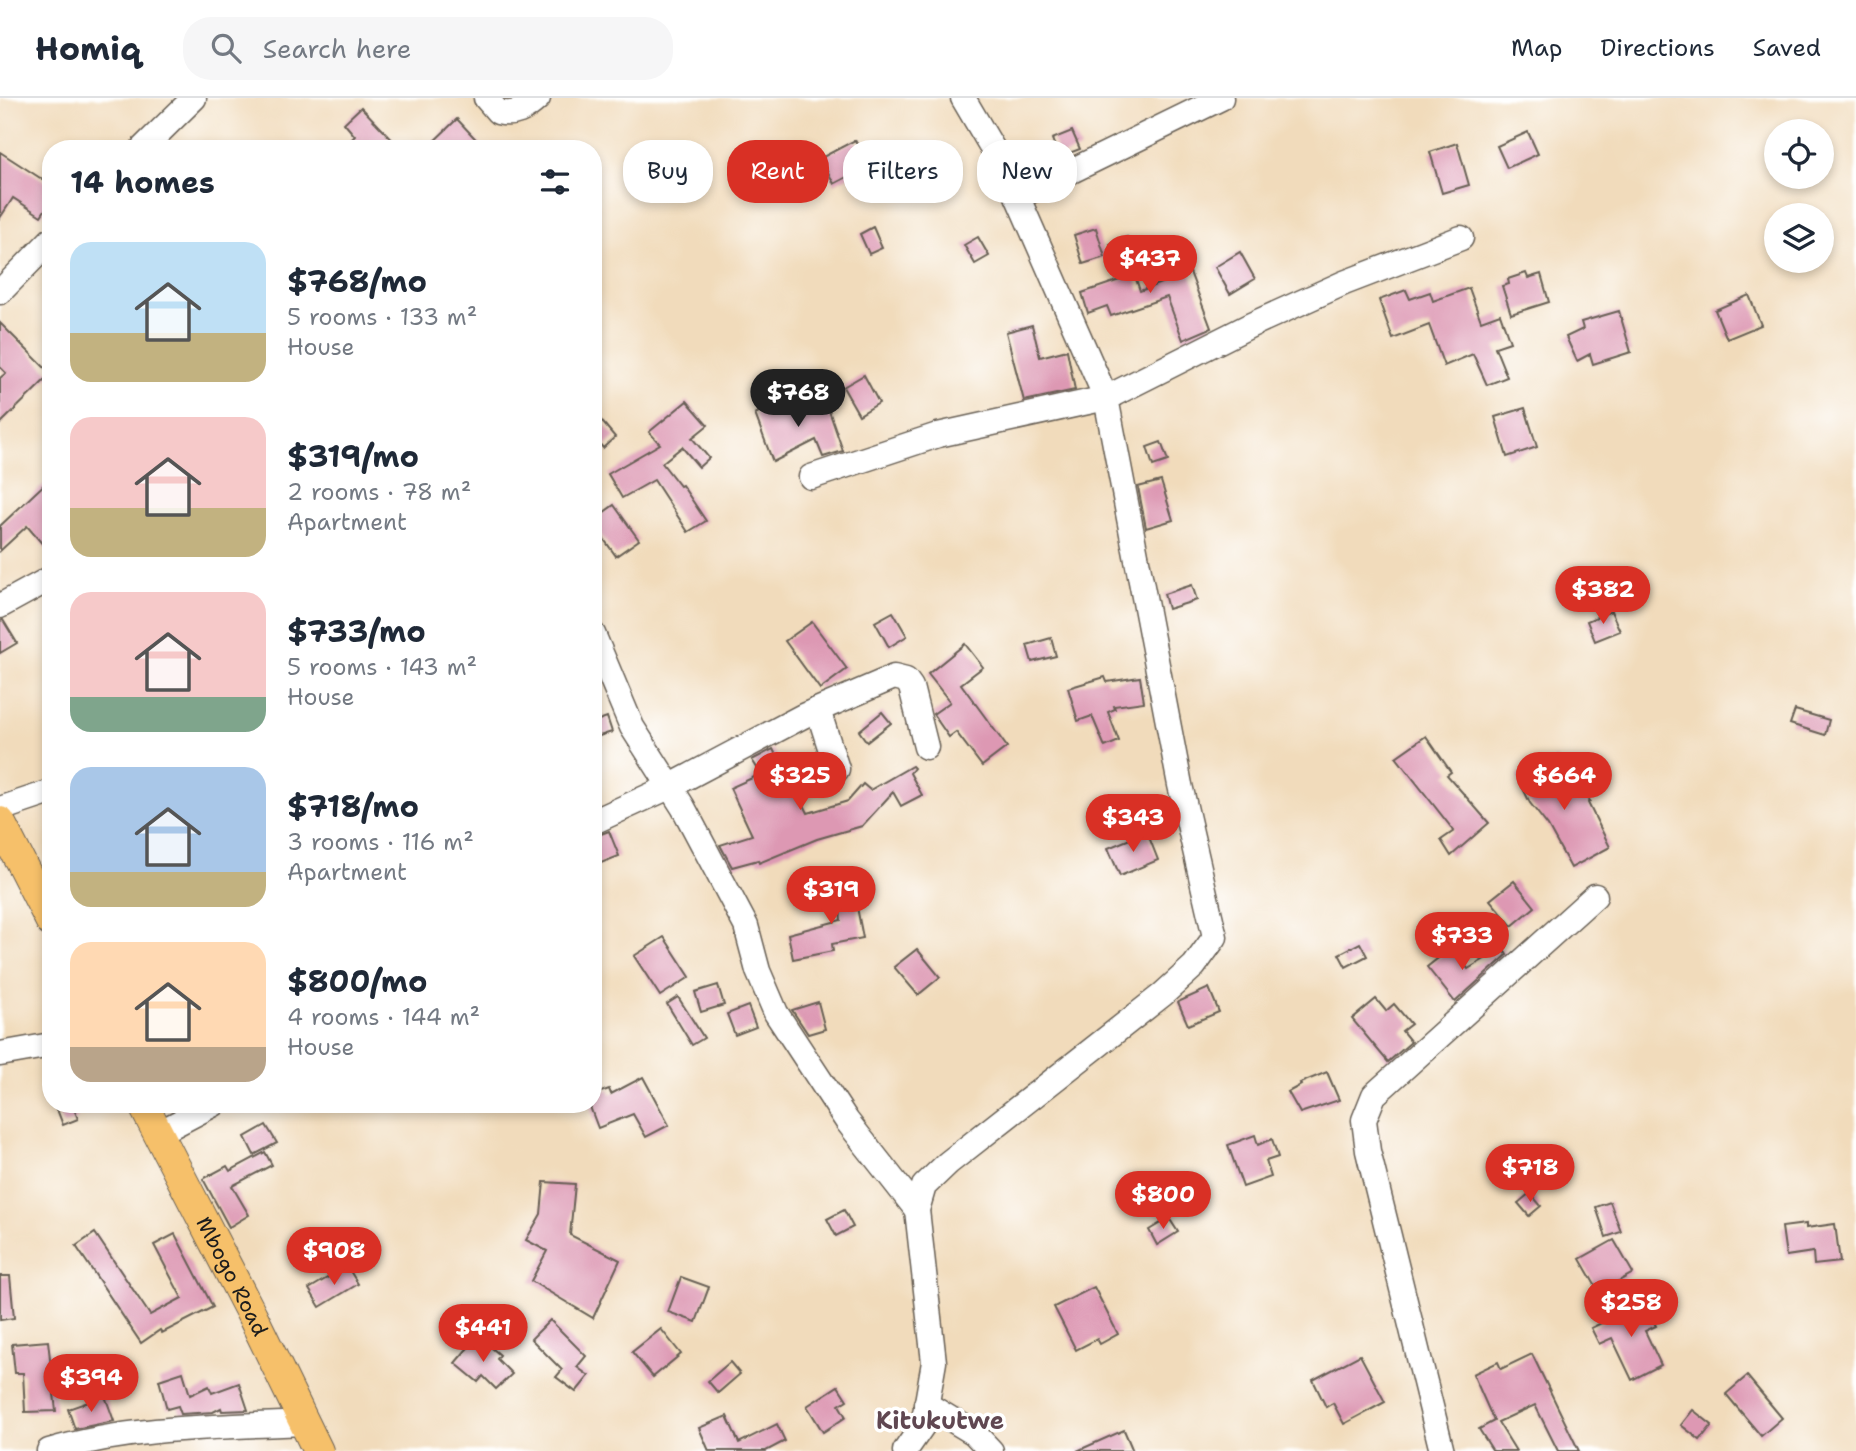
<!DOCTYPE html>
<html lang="en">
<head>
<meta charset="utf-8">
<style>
	:root { --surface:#fff; --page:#f6f6f7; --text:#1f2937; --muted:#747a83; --line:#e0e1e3; --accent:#d93025 }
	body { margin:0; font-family:"Shantell Sans",sans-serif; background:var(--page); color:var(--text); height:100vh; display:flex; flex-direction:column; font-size:26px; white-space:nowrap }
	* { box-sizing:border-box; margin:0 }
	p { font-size:23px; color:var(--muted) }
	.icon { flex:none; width:38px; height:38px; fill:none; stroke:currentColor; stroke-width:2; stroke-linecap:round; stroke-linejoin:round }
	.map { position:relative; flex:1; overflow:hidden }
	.panel { position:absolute; left:42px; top:42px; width:560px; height:973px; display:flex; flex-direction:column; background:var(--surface); border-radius:28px; box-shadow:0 4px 10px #0003 }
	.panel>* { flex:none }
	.top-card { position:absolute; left:623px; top:42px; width:665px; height:63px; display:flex; gap:14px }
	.tools { position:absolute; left:1764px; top:21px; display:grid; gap:14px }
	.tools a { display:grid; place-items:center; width:70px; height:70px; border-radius:50%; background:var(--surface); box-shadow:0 4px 10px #0003; font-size:35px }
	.price { position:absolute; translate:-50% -60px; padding:0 16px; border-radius:24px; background:var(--accent); color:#fff; font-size:23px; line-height:46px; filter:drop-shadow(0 2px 4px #0008) }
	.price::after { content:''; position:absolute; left:50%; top:42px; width:21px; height:16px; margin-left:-10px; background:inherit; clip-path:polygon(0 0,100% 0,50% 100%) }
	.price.active { background:#222; color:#fff }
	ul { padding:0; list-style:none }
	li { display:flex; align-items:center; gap:21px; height:175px; padding:0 28px }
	li span { display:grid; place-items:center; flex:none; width:196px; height:140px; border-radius:21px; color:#555 }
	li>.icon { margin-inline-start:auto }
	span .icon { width:84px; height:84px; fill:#fffc; stroke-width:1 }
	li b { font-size:30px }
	h2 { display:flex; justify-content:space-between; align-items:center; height:84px; padding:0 28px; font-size:30px }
	.pill { padding:0 24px; border-radius:28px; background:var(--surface); box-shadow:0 4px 10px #0003; font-size:24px; line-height:63px }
	.pill.active { background:var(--accent); color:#fff }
	header { display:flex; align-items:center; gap:42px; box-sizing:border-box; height:98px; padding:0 35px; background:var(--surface); border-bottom:2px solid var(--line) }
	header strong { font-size:33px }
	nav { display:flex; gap:38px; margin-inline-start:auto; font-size:24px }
	.search { width:490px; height:63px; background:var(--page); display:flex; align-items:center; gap:18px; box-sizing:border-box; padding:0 24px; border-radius:28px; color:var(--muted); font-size:26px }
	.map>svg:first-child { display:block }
	.building { fill:#dd98b3 }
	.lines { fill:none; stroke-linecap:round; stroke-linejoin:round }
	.minor-casing { stroke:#675f54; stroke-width:27 }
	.major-casing { stroke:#675f54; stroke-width:32 }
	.minor { stroke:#fff; stroke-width:24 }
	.major { stroke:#f6c06b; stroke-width:30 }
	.labels { text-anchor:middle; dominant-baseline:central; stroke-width:7; stroke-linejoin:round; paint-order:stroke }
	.street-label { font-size:21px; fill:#1c1c1c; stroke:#fff }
	.quarter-label { font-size:24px; font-weight:bold; fill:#604751; stroke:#fff }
</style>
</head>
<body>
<header>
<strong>Homiq</strong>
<div class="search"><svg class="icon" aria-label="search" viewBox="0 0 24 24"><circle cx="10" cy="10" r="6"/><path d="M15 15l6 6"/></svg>Search here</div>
<nav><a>Map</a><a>Directions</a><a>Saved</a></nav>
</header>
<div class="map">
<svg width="1856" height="1353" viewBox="0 0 1856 1353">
	<rect width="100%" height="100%" fill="#fff"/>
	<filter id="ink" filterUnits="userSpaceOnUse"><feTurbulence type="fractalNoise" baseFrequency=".0143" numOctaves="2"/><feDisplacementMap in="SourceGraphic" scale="14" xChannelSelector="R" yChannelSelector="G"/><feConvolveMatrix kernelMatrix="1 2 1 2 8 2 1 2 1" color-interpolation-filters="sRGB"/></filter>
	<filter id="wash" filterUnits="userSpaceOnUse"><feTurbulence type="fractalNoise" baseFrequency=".00686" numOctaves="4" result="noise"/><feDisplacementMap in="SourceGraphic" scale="28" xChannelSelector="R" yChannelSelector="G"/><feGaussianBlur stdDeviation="1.57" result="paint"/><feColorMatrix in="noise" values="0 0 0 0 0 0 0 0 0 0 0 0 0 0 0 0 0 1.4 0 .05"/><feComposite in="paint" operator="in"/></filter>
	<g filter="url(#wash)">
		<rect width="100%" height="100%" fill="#f1dbbb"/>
		<g id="blocks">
			<g class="building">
				<polygon points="361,9 401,51 357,51 350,43 355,38 344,25"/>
				<polygon points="457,21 485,51 426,51"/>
				<polygon points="1072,33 1080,51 1059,59 1052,41"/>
				<polygon points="1528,34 1538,56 1507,70 1497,48"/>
				<polygon points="855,42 868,68 834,86 821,60"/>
				<polygon points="1457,45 1469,87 1442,95 1430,54"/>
				<polygon points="0,54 51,87 51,103 41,118 13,100 0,120"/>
				<polygon points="873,129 882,150 869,156 860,136"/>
				<polygon points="1096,130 1105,159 1083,166 1074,137"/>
				<polygon points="978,139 989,158 975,166 964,147"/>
				<polygon points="1127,139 1132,152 1127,154 1140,193 1190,174 1211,230 1183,242 1167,199 1111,218 1107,208 1088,215 1082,195 1123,181 1110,146"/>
				<polygon points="1240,154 1255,181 1230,196 1215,169"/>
				<polygon points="1526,175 1528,180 1541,176 1549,204 1511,216 1502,188 1509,186 1508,181"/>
				<polygon points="1469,190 1481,223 1500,216 1510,244 1495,249 1507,279 1487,287 1473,256 1444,268 1429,227 1393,241 1379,202 1406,192 1410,201 1430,194 1433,203"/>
				<polygon points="1749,197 1761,227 1727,241 1715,212"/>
				<polygon points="1619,213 1631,254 1593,266 1590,256 1577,263 1566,239 1583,231 1581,224"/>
				<polygon points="0,225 51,276 0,326 0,280 6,275 0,269"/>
				<polygon points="1032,227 1040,259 1067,252 1075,292 1024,303 1006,234"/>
				<polygon points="864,277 879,305 859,317 843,289"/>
				<polygon points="785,300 792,314 825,301 843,353 823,359 816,342 773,364 755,316"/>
				<polygon points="687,303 708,327 692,340 709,360 699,369 682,349 662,365 680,388 682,387 706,423 688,434 654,382 622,400 608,376 660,346 649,334"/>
				<polygon points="1525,310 1537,349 1507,359 1495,319"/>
				<polygon points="593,313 615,339 603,350 593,338"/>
				<polygon points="1161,344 1168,363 1153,368 1147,349"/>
				<polygon points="51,380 51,456 27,428 0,453 0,428"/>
				<polygon points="1161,383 1173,422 1146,430 1138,389"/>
				<polygon points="614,407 639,442 616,458 593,426 593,422"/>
				<polygon points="1192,487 1197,502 1168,511 1164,496"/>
				<polygon points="1611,513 1620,533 1595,543 1587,523"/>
				<polygon points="893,514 907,538 889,549 875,524"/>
				<polygon points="3,522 17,545 0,555 0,523"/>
				<polygon points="812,524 847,571 820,591 785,543"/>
				<polygon points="1051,540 1056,558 1032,564 1027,547"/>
				<polygon points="965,546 983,569 961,586 1007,649 982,668 956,634 949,639 933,616 950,604 928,576"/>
				<polygon points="1105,579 1107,584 1140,579 1144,604 1114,608 1115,611 1108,614 1119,643 1105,649 1092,618 1078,623 1068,590"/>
				<polygon points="1795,612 1829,622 1825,637 1790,626"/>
				<polygon points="882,614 891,625 867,644 859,633"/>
				<polygon points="607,619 612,634 593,640 593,624"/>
				<polygon points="1426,638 1451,674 1447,677 1489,725 1451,758 1441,742 1454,733 1396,659"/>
				<polygon points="773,651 798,702 801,701 808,715 848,703 863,686 870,692 912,668 914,670 910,675 922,697 901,708 893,694 862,728 817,741 759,765 758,762 732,769 720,747 752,737 730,690 761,676 752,662"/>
				<polygon points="1556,660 1571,694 1579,688 1590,703 1588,705 1610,749 1571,770 1548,728 1530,705 1517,678"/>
				<polygon points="609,733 619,758 593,768 593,739"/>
				<polygon points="1147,734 1158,762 1120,778 1108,750"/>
				<polygon points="857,780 859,804 856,804 863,840 832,846 833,853 793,861 788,836 841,822 837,782"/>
				<polygon points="1514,783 1535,809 1512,828 1490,802"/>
				<polygon points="664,839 690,879 660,898 634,858"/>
				<polygon points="1360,845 1367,858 1346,869 1339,856"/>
				<polygon points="1451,850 1468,871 1503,850 1507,857 1455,904 1427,869"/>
				<polygon points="917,851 940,879 918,897 894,869"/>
				<polygon points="718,887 724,907 701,914 695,894"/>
				<polygon points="1209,890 1219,914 1188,927 1178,904"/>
				<polygon points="678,899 704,940 692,947 667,906"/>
				<polygon points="1376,901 1386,913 1394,906 1411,926 1402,933 1411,944 1388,964 1352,921"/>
				<polygon points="818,904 825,931 808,936 792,912"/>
				<polygon points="748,908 756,929 735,937 727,916"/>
				<polygon points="1327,974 1339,1002 1300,1015 1288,994 1301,987 1300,985"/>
				<polygon points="643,979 669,1027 646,1039 633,1016 598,1030 589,1006 593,1006 593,997 609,991 611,996"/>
				<polygon points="55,1006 72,1006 78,1021 63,1027"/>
				<polygon points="266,1027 277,1045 254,1057 245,1039"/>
				<polygon points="1255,1037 1258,1047 1272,1041 1278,1059 1266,1063 1271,1079 1243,1089 1228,1047"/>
				<polygon points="265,1054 272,1067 232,1088 249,1117 229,1129 203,1081 227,1068 230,1073"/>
				<polygon points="544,1084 575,1086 570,1137 620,1162 593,1220 531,1183 547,1153 526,1142 541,1116"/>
				<polygon points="1530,1095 1541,1108 1529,1118 1518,1105"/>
				<polygon points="1610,1104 1621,1134 1606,1139 1596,1109"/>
				<polygon points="844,1112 853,1129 836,1138 827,1121"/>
				<polygon points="1169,1120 1178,1134 1157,1147 1149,1132"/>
				<polygon points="1806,1126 1806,1130 1835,1126 1840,1164 1814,1167 1813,1154 1786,1158 1782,1129"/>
				<polygon points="95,1135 150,1217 182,1200 154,1147 175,1136 213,1209 162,1235 160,1232 141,1245 76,1148"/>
				<polygon points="1614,1142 1633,1175 1599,1194 1580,1161"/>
				<polygon points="347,1168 358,1186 320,1209 309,1191"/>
				<polygon points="0,1178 10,1178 14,1220 0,1222"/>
				<polygon points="681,1179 709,1189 696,1224 668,1214"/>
				<polygon points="1094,1189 1118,1236 1100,1246 1097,1241 1076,1252 1054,1209"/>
				<polygon points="1645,1204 1656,1228 1645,1233 1661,1267 1632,1282 1612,1240 1599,1246 1591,1230"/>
				<polygon points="550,1222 586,1258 577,1269 589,1278 576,1294 556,1279 562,1272 531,1241"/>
				<polygon points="661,1231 681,1256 653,1279 632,1254"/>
				<polygon points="478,1238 500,1257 497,1261 512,1276 496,1291 483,1278 478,1284 455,1265"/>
				<polygon points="48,1243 56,1313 25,1314 23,1275 15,1275 12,1246"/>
				<polygon points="1532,1256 1579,1353 1558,1353 1535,1307 1498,1324 1516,1353 1493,1353 1479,1331 1494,1323 1473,1276 1498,1264 1501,1271"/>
				<polygon points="1360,1257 1385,1304 1344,1326 1333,1305 1326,1309 1313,1282"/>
				<polygon points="730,1264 740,1276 718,1295 708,1283"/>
				<polygon points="183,1274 190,1297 209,1288 212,1295 239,1285 248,1312 222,1313 221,1310 213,1314 181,1316 178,1308 167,1311 159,1282"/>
				<polygon points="1747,1278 1782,1320 1761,1338 1726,1296"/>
				<polygon points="838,1288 847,1302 839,1307 846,1319 823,1334 807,1308"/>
				<polygon points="105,1298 114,1323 75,1331 68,1311"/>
				<polygon points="1693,1312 1712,1327 1700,1342 1681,1327"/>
				<polygon points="727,1318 739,1345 777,1326 785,1343 766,1353 709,1353 699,1330"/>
				<polygon points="1124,1332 1133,1353 1077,1353"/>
			</g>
		</g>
	</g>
	<g filter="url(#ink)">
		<use href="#blocks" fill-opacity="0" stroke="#675f54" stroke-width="2"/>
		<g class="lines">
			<defs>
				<g id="minor">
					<path d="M486 0 498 14C515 18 525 12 538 0"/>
					<polyline points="142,51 194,0"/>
					<polyline points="1018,99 1221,0"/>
					<polyline points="0,194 51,142"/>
					<polyline points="811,379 938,337 1106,300 1251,227 1344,185 1461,140"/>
					<polyline points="0,508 51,480"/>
					<polyline points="593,536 632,629 683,709 746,828 758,873 776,915 847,1023 917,1112"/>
					<polyline points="818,612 837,671"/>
					<polyline points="0,711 51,694"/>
					<polyline points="593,724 669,689 803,618 894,579 906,582 911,589 926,649"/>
					<polyline points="0,956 51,947"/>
					<polyline points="157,1036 214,1006"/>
					<polyline points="926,1306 974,1335 991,1353"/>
					<path d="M49 1353C133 1328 219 1329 305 1325"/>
					<polyline points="905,1353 923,1327 934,1264 917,1112 924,1088 948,1065 1162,897 1194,868 1215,839 1180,687 1106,300 1007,75 963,0"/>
					<polyline points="1442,1353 1368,1053 1364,1022 1374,997 1595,798"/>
				</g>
				<g id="major">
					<polyline points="0,724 51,824"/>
					<path id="s1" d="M143 1006 252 1217 318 1353"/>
				</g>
			</defs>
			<use href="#minor" class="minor-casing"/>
			<use href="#major" class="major-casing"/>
			<use href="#minor" class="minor"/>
			<use href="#major" class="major"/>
		</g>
	</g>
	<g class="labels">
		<g class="street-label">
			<text stroke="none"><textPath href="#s1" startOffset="194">Mbogo Road</textPath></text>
		</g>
		<g class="quarter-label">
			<text x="940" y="1323">Kitukutwe</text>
		</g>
	</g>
</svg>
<div class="tools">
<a><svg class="icon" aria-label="locate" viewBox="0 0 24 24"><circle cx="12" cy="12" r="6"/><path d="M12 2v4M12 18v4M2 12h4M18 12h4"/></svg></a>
<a><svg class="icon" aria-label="layers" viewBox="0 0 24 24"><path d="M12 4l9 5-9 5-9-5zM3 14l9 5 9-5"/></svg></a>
</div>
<b class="price" style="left:1150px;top:197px">$437</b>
<b class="price active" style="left:798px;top:331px">$768</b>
<b class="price" style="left:1603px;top:528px">$382</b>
<b class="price" style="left:800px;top:714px">$325</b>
<b class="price" style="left:1564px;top:714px">$664</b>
<b class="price" style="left:1133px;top:756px">$343</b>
<b class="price" style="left:831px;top:828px">$319</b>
<b class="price" style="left:1462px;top:874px">$733</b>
<b class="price" style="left:1530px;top:1106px">$718</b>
<b class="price" style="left:1163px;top:1133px">$800</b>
<b class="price" style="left:334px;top:1189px">$908</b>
<b class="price" style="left:1631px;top:1241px">$258</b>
<b class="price" style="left:483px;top:1266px">$441</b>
<b class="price" style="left:91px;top:1316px">$394</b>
<div class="top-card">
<a class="pill">Buy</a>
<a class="pill active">Rent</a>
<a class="pill">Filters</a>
<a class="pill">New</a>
</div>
<section class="panel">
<h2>14 homes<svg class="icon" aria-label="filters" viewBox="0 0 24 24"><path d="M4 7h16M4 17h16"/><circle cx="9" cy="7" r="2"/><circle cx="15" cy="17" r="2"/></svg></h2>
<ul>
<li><span style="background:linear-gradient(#bfe0f5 65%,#c2b280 0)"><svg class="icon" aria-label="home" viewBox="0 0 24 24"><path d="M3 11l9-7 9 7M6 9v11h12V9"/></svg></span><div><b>$768/mo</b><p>5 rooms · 133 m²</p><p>House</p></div></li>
<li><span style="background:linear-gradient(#f6c9c9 65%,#c2b280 0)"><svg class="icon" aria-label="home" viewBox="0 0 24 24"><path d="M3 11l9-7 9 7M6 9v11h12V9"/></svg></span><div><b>$319/mo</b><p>2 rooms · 78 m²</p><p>Apartment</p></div></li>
<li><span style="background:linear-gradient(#f6c9c9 75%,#7fa58c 0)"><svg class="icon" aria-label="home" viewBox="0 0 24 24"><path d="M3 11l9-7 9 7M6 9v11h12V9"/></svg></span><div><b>$733/mo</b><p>5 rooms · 143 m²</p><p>House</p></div></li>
<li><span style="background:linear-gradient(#a9c7e8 75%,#c2b280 0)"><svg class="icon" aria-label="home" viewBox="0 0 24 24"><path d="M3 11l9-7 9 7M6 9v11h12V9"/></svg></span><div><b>$718/mo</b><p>3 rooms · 116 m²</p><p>Apartment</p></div></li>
<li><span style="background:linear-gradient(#ffd9b3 75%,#b9a48a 0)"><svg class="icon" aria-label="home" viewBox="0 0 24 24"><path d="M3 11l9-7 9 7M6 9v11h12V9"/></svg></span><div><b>$800/mo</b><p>4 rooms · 144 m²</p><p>House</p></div></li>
</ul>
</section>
</div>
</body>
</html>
